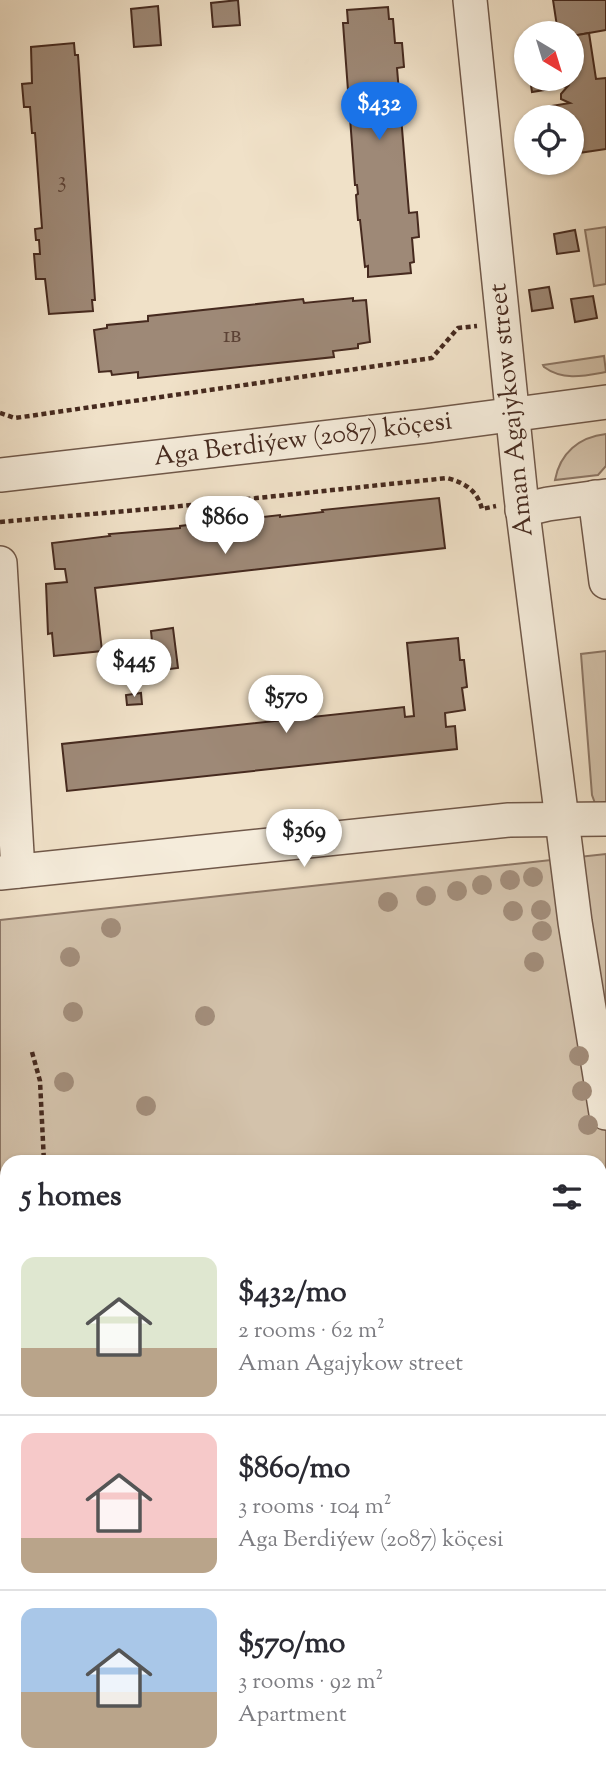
<!DOCTYPE html>
<html lang="en">
<head>
<meta charset="utf-8">
<style>
	:root { --surface:#fff; --page:#f2f2f3; --text:#2b2b33; --muted:#7c7c81; --line:#e1e1e2; --accent:#1a73e8 }
	body { margin:0; font-family:"Sorts Mill Goudy",serif; background:var(--page); color:var(--text); height:100vh; display:flex; flex-direction:column; font-size:26px; white-space:nowrap }
	* { box-sizing:border-box; margin:0 }
	p { font-size:23px; color:var(--muted) }
	.icon { flex:none; width:38px; height:38px; fill:none; stroke:currentColor; stroke-width:2; stroke-linecap:round; stroke-linejoin:round }
	.map { position:relative; flex:1; overflow:hidden }
	.drawer { position:absolute; left:0px; top:1155px; width:607px; height:623px; display:flex; flex-direction:column; background:var(--surface); border-radius:21px 21px 0 0; box-shadow:0 2px 5px #0004 }
	.drawer>* { flex:none }
	.needle { width:46px; rotate:142deg }
	.fabs { position:absolute; left:514px; top:21px; display:grid; gap:14px }
	.fabs a { display:grid; place-items:center; width:70px; height:70px; border-radius:50%; background:var(--surface); box-shadow:0 2px 5px #0004; font-size:35px }
	.price { position:absolute; translate:-50% -60px; padding:0 16px; border-radius:24px; background:#fff; color:#222; font-size:23px; line-height:46px; filter:drop-shadow(0 2px 4px #0008) }
	.price::after { content:''; position:absolute; left:50%; top:42px; width:21px; height:16px; margin-left:-10px; background:inherit; clip-path:polygon(0 0,100% 0,50% 100%) }
	.price.on { background:var(--accent); color:#fff }
	ul { padding:0; list-style:none }
	li { display:flex; align-items:center; gap:21px; height:175px; padding:0 21px }
	li+li { border-top:2px solid var(--line) }
	li span { display:grid; place-items:center; flex:none; width:196px; height:140px; border-radius:14px; color:#555 }
	li>.icon { margin-inline-start:auto }
	span .icon { width:84px; height:84px; fill:#fffc; stroke-width:1 }
	li b { font-size:30px }
	h2 { display:flex; justify-content:space-between; align-items:center; height:84px; padding:0 21px; font-size:30px }
	.map>svg:first-child { display:block }
	.green { fill:#d3c2ab; stroke:#8c7665; stroke-width:2; fill-rule:evenodd }
	.building { fill:#9e8977; stroke:#462a1f; stroke-width:2 }
	.lines { fill:none; stroke-linecap:round; stroke-linejoin:round }
	.minor-casing { stroke:#705849; stroke-width:36 }
	.path { stroke:#462a1f; stroke-width:4.5; stroke-dasharray:5 3.5; stroke-linecap:butt }
	.minor { stroke:#f5ecdb; stroke-width:33 }
	.tree { fill:#a28d7a }
	.labels { text-anchor:middle; dominant-baseline:central; stroke-width:5; stroke-linejoin:round; paint-order:stroke }
	.number-label { font-size:23px; fill:#5c4235 }
	.street-label { font-size:26px; fill:#462a1f; stroke:#f5ecdb }
</style>
</head>
<body>
<div class="map">
<svg width="606" height="1778" viewBox="0 0 606 1778">
	<rect width="100%" height="100%" fill="#f0e1c8"/>
	<filter id="stains"><feTurbulence type="fractalNoise" baseFrequency=".00286" numOctaves="4"/><feColorMatrix values="0 0 0 0 .2 0 0 0 0 .09 0 0 0 0 .02 0 0 0 .5 -.17"/></filter>
	<radialGradient id="worn" r=".72"><stop offset=".6" stop-color="#630" stop-opacity="0"/><stop offset="1" stop-color="#630" stop-opacity=".3"/></radialGradient>
	<g class="green">
		<polygon points="606,227 606,284 594,286 585,230"/>
		<path d="M604 356 606 372C584 376 563 381 544 367L543 365Z"/>
		<path d="M606 434V466L598 475 555 480C560 453 579 437 606 434Z"/>
		<polygon points="606,651 606,809 596,806 592,795 581,654"/>
		<path d="M606 854V1778H0V920ZM7 1162H600V1771H7Z"/>
	</g>
	<g class="building">
		<polygon points="238,0 240,25 213,27 211,3"/>
		<polygon points="553,0 606,0 606,30 572,36 572,33 558,33"/>
		<polygon points="158,6 161,45 134,47 131,9"/>
		<polygon points="388,7 389,19 393,19 395,43 402,43 404,67 397,68 409,213 417,212 419,237 412,238 414,262 410,263 411,273 368,277 368,266 365,267 360,220 358,220 356,195 358,194 357,185 355,185 343,23 348,23 347,10"/>
		<polygon points="589,33 596,79 606,78 606,149 572,154 572,117 553,117 551,106 570,103 561,99 561,94 568,86 532,92 530,79 572,79 572,36"/>
		<polygon points="74,43 75,55 78,55 95,300 92,300 93,311 49,314 45,279 36,279 34,254 40,254 39,240 36,240 35,229 42,228 35,133 32,133 30,107 24,107 22,84 32,83 31,47"/>
		<polygon points="575,230 579,251 557,254 554,234"/>
		<polygon points="549,287 553,308 532,311 529,290"/>
		<polygon points="593,296 597,318 575,322 571,299"/>
		<polygon points="353,298 353,301 366,300 370,342 358,344 358,348 333,351 334,357 138,378 138,372 112,375 111,371 99,372 94,330 107,328 107,325 148,321 148,316 303,299 304,303"/>
		<polygon points="439,498 445,548 95,588 102,651 54,656 52,633 48,634 46,584 67,582 65,569 55,569 52,543 110,536 109,534 180,528 180,526 205,523 206,525 254,520 254,518 280,515 280,517 323,512 322,510"/>
		<polygon points="173,628 178,668 155,671 151,631"/>
		<polygon points="458,638 460,660 464,660 467,687 462,688 465,710 445,713 446,727 455,726 457,749 67,791 62,744 404,707 405,717 414,716 407,643"/>
		<polygon points="141,693 142,704 127,705 126,695"/>
		<polygon points="606,1708 606,1726 602,1728 600,1712"/>
		<polygon points="606,1736 606,1762 600,1765 600,1740"/>
		<polygon points="539,1771 549,1771 554,1778 540,1778"/>
		<polygon points="549,1771 585,1771 587,1774 582,1778 554,1778"/>
	</g>
	<g class="lines">
		<defs>
			<g id="minor">
				<polyline points="470,0 521,497 575,922 606,1113"/>
				<polyline points="0,475 426,426 606,402"/>
				<polyline points="595,497 606,582"/>
				<polyline points="522,510 548,504 606,496"/>
				<polyline points="0,563 18,871"/>
				<polyline points="0,873 509,820 606,819"/>
				<polyline points="600,1443 606,1423"/>
				<polyline points="600,1659 606,1668"/>
			</g>
		</defs>
		<use href="#minor" class="minor-casing"/>
		<g class="path">
			<polyline points="0,413 15,418 432,358 458,328 477,326"/>
			<path d="M0 522 172 507 447 478C465 483 477 490 482 509L496 506"/>
			<polyline points="32,1052 40,1081 44,1162"/>
			<polyline points="0,1443 7,1444"/>
			<polyline points="600,1515 606,1516"/>
			<polyline points="14,1778 23,1771"/>
			<polyline points="453,1778 458,1771"/>
		</g>
		<use href="#minor" class="minor"/>
	</g>
	<g class="tree">
		<circle cx="533" cy="877" r="10"/>
		<circle cx="510" cy="880" r="10"/>
		<circle cx="482" cy="885" r="10"/>
		<circle cx="457" cy="891" r="10"/>
		<circle cx="426" cy="896" r="10"/>
		<circle cx="388" cy="902" r="10"/>
		<circle cx="541" cy="910" r="10"/>
		<circle cx="513" cy="911" r="10"/>
		<circle cx="111" cy="928" r="10"/>
		<circle cx="542" cy="931" r="10"/>
		<circle cx="70" cy="957" r="10"/>
		<circle cx="534" cy="962" r="10"/>
		<circle cx="73" cy="1012" r="10"/>
		<circle cx="205" cy="1016" r="10"/>
		<circle cx="579" cy="1056" r="10"/>
		<circle cx="64" cy="1082" r="10"/>
		<circle cx="582" cy="1091" r="10"/>
		<circle cx="146" cy="1106" r="10"/>
		<circle cx="588" cy="1125" r="10"/>
	</g>
	<g class="labels">
		<g class="number-label">
			<text x="62" y="181">3</text>
			<text x="232" y="336">1в</text>
		</g>
		<g class="street-label">
			<text transform="translate(512 410) rotate(-96)">Aman Agajykow street</text>
			<text transform="translate(303 440) rotate(-7)">Aga Berdiýew (2087) köçesi</text>
		</g>
	</g>
	<rect width="100%" height="100%" filter="url(#stains)"/>
	<rect width="100%" height="100%" fill="url(#worn)"/>
</svg>
<div class="fabs">
<a><svg class="needle" viewBox="-14 -14 28 28"><path d="M0-13l5 13h-10z" fill="#e53935"/><path d="M0 13l5-13h-10z" fill="#7c7c81"/></svg></a>
<a><svg class="icon" aria-label="locate" viewBox="0 0 24 24"><circle cx="12" cy="12" r="6"/><path d="M12 2v4M12 18v4M2 12h4M18 12h4"/></svg></a>
</div>
<b class="price on" style="left:379px;top:142px">$432</b>
<b class="price" style="left:225px;top:556px">$860</b>
<b class="price" style="left:134px;top:699px">$445</b>
<b class="price" style="left:286px;top:735px">$570</b>
<b class="price" style="left:304px;top:869px">$369</b>
<section class="drawer">
<h2>5 homes<svg class="icon" aria-label="filters" viewBox="0 0 24 24"><path d="M4 7h16M4 17h16"/><circle cx="9" cy="7" r="2"/><circle cx="15" cy="17" r="2"/></svg></h2>
<ul>
<li><span style="background:linear-gradient(#dfe7d0 65%,#b9a48a 0)"><svg class="icon" aria-label="home" viewBox="0 0 24 24"><path d="M3 11l9-7 9 7M6 9v11h12V9"/></svg></span><div><b>$432/mo</b><p>2 rooms · 62 m²</p><p>Aman Agajykow street</p></div></li>
<li><span style="background:linear-gradient(#f6c9c9 75%,#b9a48a 0)"><svg class="icon" aria-label="home" viewBox="0 0 24 24"><path d="M3 11l9-7 9 7M6 9v11h12V9"/></svg></span><div><b>$860/mo</b><p>3 rooms · 104 m²</p><p>Aga Berdiýew (2087) köçesi</p></div></li>
<li><span style="background:linear-gradient(#a9c7e8 60%,#b9a48a 0)"><svg class="icon" aria-label="home" viewBox="0 0 24 24"><path d="M3 11l9-7 9 7M6 9v11h12V9"/></svg></span><div><b>$570/mo</b><p>3 rooms · 92 m²</p><p>Apartment</p></div></li>
</ul>
</section>
</div>
</body>
</html>
